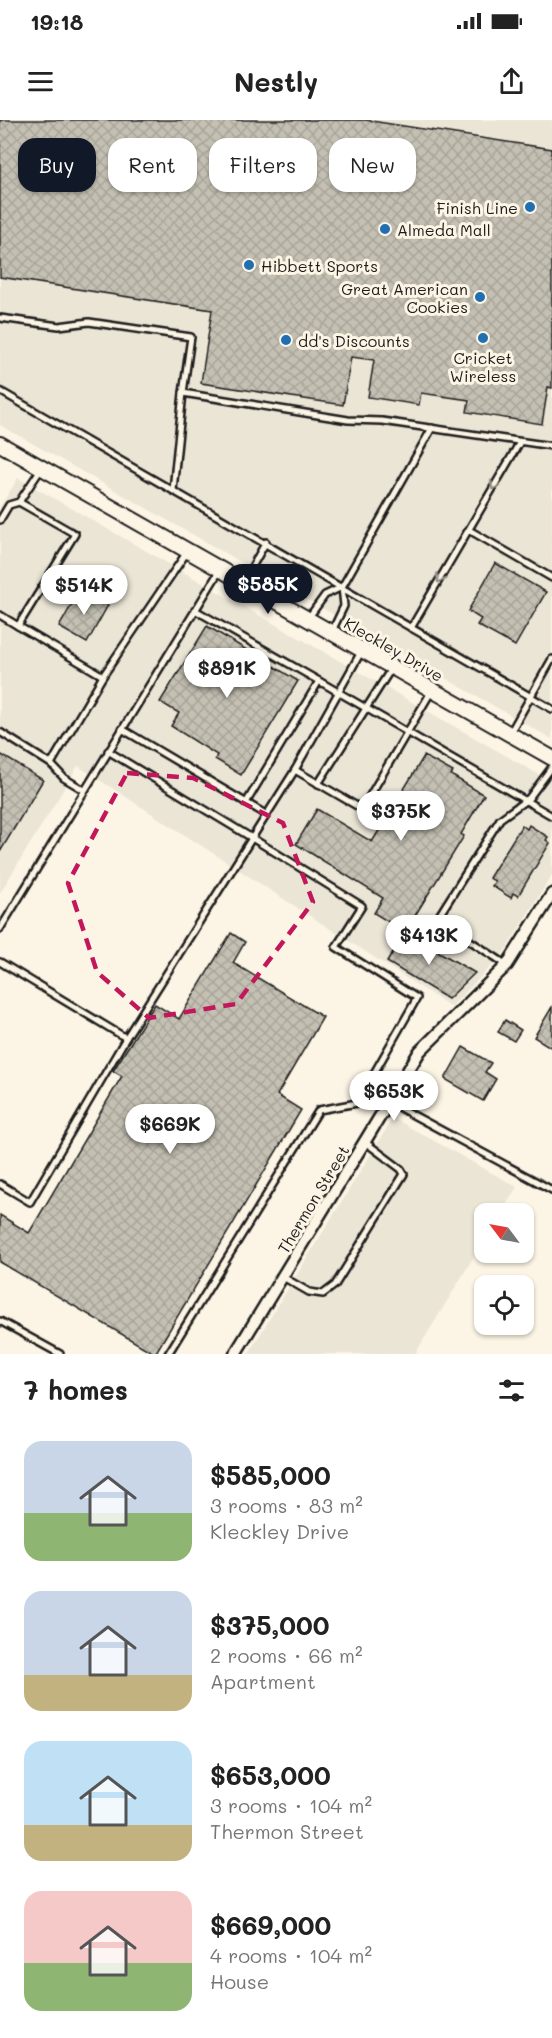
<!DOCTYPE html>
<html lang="en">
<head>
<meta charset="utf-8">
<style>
	:root { --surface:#fff; --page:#f2f2f2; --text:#222; --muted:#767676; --accent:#111827 }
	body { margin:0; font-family:Mali,sans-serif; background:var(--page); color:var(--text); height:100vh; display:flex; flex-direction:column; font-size:22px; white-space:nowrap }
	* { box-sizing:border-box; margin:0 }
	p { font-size:20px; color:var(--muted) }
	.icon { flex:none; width:33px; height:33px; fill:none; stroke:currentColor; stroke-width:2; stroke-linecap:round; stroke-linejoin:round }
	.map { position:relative; height:1234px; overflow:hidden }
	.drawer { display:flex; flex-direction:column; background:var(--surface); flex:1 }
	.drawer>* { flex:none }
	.top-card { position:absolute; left:18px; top:18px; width:516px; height:54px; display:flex; gap:12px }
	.needle { width:39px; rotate:302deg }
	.buttons { position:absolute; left:474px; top:1083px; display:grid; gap:12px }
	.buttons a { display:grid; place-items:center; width:60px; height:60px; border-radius:12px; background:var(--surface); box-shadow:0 2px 4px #0004; font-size:30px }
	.price { position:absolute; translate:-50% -51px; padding:0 14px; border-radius:21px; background:#fff; color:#222; font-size:20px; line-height:39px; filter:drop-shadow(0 2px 3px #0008) }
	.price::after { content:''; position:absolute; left:50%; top:36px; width:18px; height:14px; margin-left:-9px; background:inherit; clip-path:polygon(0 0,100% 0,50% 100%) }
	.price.on { background:var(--accent); color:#fff }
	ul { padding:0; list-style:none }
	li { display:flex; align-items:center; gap:18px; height:150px; padding:0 24px }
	li span { display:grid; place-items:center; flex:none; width:168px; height:120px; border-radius:18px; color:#555 }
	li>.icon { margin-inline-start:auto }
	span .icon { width:72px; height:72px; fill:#fffc; stroke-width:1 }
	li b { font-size:26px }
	h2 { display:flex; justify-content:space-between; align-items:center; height:72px; padding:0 24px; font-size:26px }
	.pill { padding:0 21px; border-radius:18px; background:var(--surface); box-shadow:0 2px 4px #0004; font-size:21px; line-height:54px }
	.pill.on { background:var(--accent); color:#fff }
	.status { display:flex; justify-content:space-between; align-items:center; height:42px; padding:0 30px; background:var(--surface); direction:ltr }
	.status svg { height:16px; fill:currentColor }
	header { display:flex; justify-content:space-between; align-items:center; height:78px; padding:0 24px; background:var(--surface); font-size:27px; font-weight:700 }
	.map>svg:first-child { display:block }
	.built { fill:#ebe5d6 }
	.building { fill:url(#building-cross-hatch); stroke:#1c1c1c; stroke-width:1.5 }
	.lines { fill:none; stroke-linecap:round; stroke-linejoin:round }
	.service-casing { stroke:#1c1c1c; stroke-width:10 }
	.minor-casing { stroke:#1c1c1c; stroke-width:15 }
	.tertiary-casing { stroke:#1c1c1c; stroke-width:18 }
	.service { stroke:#fcf5e5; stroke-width:5 }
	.minor { stroke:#fcf5e5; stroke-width:10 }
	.tertiary { stroke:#fcf5e5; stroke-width:14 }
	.oneway { stroke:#97938b }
	.marked { fill:none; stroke:#c2185b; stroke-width:4.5; stroke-dasharray:12 8; stroke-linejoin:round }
	.poi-dot { fill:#1f6fb2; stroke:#fcf5e5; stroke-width:2 }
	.labels { text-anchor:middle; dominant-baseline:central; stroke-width:6; stroke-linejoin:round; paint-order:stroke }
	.poi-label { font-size:16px; fill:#1c1c1c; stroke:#fcf5e5; text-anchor:start }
	.street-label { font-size:16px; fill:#1c1c1c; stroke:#fcf5e5 }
</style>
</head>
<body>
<div class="status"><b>19:18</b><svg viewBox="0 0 49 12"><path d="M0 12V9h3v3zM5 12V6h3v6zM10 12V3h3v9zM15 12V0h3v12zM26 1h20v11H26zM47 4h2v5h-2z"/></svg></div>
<header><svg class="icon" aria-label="menu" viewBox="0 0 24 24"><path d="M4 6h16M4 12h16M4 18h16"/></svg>Nestly<svg class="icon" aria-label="share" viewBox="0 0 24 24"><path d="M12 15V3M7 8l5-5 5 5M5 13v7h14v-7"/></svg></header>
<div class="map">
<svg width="552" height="1234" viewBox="0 0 552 1234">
	<defs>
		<pattern id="building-cross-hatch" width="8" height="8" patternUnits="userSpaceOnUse" patternTransform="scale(1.5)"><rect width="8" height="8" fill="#c4c0b3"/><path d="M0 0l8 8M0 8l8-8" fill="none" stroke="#a8a499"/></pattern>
	</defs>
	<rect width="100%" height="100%" fill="#fcf5e5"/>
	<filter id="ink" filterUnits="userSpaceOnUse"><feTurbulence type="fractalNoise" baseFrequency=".0167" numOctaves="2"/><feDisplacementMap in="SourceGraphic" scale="12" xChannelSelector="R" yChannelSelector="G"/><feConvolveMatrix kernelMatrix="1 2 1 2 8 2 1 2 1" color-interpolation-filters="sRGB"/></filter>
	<g filter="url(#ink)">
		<g class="built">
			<polygon points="0,0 552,0 552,619 0,305"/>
			<polygon points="18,358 552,662 552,755 503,834 451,887 78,646 0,773 0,387"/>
			<polygon points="393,998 517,1067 501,1093 484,1094 484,1120 415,1234 248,1234"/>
		</g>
		<g class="building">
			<polygon points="0,0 365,0 552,29 552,268 548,267 542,304 467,292 469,280 421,273 419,285 368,277 374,240 351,237 343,285 201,263 212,190 0,157"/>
			<polygon points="495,443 546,472 515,526 477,505 481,499 468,491"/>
			<polygon points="80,470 108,485 87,523 59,507"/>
			<polygon points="207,506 298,561 241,655 215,639 217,635 171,606 179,593 160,582"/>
			<polygon points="0,634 43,660 0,732"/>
			<polygon points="424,636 453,652 451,655 484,675 461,714 464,716 405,812 374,793 383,778 296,724 317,689 372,722"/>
			<polygon points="522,705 527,709 529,705 548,717 546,720 550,723 518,776 513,773 511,778 492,766 495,761 489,758"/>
			<polygon points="405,812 475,853 448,879 387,842"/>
			<polygon points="231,813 245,822 233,843 323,897 277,975 301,990 155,1234 0,1142 0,1095 29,1113 122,956 113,951 155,884 179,899"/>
			<polygon points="552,887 552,928 534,917"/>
			<polygon points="505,900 521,910 514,921 498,912"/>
			<polygon points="463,927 491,943 485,952 496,959 483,981 445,959"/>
		</g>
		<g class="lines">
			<defs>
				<g id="service">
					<polyline points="0,198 59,206 89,202 191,217 183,273 348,300 382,301 552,326"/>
					<polyline points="0,271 552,589"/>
					<polyline points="173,370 183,273"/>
					<polyline points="19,382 75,414 18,506 103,556"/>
					<polyline points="0,400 9,385 19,382 41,349"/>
					<polyline points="469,410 552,458"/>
					<polyline points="244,461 266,422"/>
					<polyline points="195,490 319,561 246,683"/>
					<polyline points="0,495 18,506"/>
					<polyline points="309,497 325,475 342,467 432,308"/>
					<polyline points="411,508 520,322"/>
					<polyline points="332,511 344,486 342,467"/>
					<polyline points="319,561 552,696"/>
					<polyline points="122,609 267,695"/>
					<polyline points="0,612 51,644 64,658 84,670"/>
					<polyline points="510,613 552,539"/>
					<polyline points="51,644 103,556 187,432"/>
					<polyline points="295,650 362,689 431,572"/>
					<polyline points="318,664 391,549"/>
					<polyline points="0,809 220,450"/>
					<polyline points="0,842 126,918 252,718 108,631"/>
					<polyline points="507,845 437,799 500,699 529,678 552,647"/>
					<polyline points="389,982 552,1070"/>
					<polyline points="0,1064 30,1082 126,918"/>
					<polyline points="283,1157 309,1172 323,1174 335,1165 404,1054 401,1049 365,1022"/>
					<polyline points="0,1201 60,1234"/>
					<polyline points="168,1234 319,990 357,983 417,878 336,827 362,786 252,718 295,650 361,532"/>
				</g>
				<polyline id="minor" points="235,1234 420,931 507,845 552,774"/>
				<polyline id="tertiary" points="0,324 552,638"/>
			</defs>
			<use href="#service" class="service-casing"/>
			<use href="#minor" class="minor-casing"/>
			<use href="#tertiary" class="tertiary-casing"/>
			<use href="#service" class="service"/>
			<use href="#minor" class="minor"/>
			<use href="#tertiary" class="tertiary"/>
		</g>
		<defs><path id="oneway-chevron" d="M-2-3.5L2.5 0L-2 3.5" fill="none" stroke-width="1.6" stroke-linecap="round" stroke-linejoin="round" transform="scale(1.5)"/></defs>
		<g class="oneway">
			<use href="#oneway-chevron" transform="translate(494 366) rotate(120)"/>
			<use href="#oneway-chevron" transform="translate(440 459) rotate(121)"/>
		</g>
	</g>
	<path class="marked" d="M127 653 193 658 283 703 313 782 236 884 149 898 97 852 68 763Z"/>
	<g class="poi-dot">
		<circle cx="530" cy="87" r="6"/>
		<circle cx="385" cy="109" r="6"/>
		<circle cx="249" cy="145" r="6"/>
		<circle cx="480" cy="177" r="6"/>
		<circle cx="483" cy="218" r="6"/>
		<circle cx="286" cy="220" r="6"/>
	</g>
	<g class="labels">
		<g class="poi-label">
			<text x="518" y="87" text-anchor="end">Finish Line</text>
			<text x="397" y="109">Almeda Mall</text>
			<text x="261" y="145">Hibbett Sports</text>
			<text x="468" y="168" text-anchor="end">Great American<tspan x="468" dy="18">Cookies</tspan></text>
			<text x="298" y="220">dd's Discounts</text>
			<text x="483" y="237" text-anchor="middle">Cricket<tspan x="483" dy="18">Wireless</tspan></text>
		</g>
		<g class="street-label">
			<text transform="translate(394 529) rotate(30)">Kleckley Drive</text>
			<text transform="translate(313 1079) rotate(-59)">Thermon Street</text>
		</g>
	</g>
</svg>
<div class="buttons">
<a><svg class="needle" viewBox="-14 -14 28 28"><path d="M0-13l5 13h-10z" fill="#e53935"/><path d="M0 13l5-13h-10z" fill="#767676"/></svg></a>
<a><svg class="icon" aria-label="locate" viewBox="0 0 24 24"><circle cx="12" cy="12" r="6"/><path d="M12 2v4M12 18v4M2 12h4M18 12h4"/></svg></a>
</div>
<b class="price on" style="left:268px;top:495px">$585K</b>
<b class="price" style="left:84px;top:496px">$514K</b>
<b class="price" style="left:227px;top:579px">$891K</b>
<b class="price" style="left:401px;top:722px">$375K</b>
<b class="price" style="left:429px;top:846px">$413K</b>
<b class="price" style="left:394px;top:1002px">$653K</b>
<b class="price" style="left:170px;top:1035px">$669K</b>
<div class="top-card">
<a class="pill on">Buy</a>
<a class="pill">Rent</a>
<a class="pill">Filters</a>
<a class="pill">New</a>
</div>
</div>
<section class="drawer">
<h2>7 homes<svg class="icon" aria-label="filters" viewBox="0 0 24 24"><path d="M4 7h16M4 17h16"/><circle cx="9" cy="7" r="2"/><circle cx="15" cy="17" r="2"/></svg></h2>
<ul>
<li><span style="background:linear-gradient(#c9d6e8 60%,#8fb573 0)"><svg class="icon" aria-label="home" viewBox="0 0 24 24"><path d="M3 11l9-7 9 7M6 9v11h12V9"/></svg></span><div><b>$585,000</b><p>3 rooms · 83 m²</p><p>Kleckley Drive</p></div></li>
<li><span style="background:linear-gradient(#c9d6e8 70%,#c2b280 0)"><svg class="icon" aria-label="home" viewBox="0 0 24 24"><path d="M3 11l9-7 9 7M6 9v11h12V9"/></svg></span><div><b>$375,000</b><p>2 rooms · 66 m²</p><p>Apartment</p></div></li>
<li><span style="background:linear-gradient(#bfe0f5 70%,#c2b280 0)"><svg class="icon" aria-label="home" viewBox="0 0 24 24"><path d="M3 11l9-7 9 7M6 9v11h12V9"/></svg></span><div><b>$653,000</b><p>3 rooms · 104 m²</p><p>Thermon Street</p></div></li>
<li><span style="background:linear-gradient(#f6c9c9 60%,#8fb573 0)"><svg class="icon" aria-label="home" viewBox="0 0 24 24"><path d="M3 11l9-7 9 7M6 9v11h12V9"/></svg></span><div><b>$669,000</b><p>4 rooms · 104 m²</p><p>House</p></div></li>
</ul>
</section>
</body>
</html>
